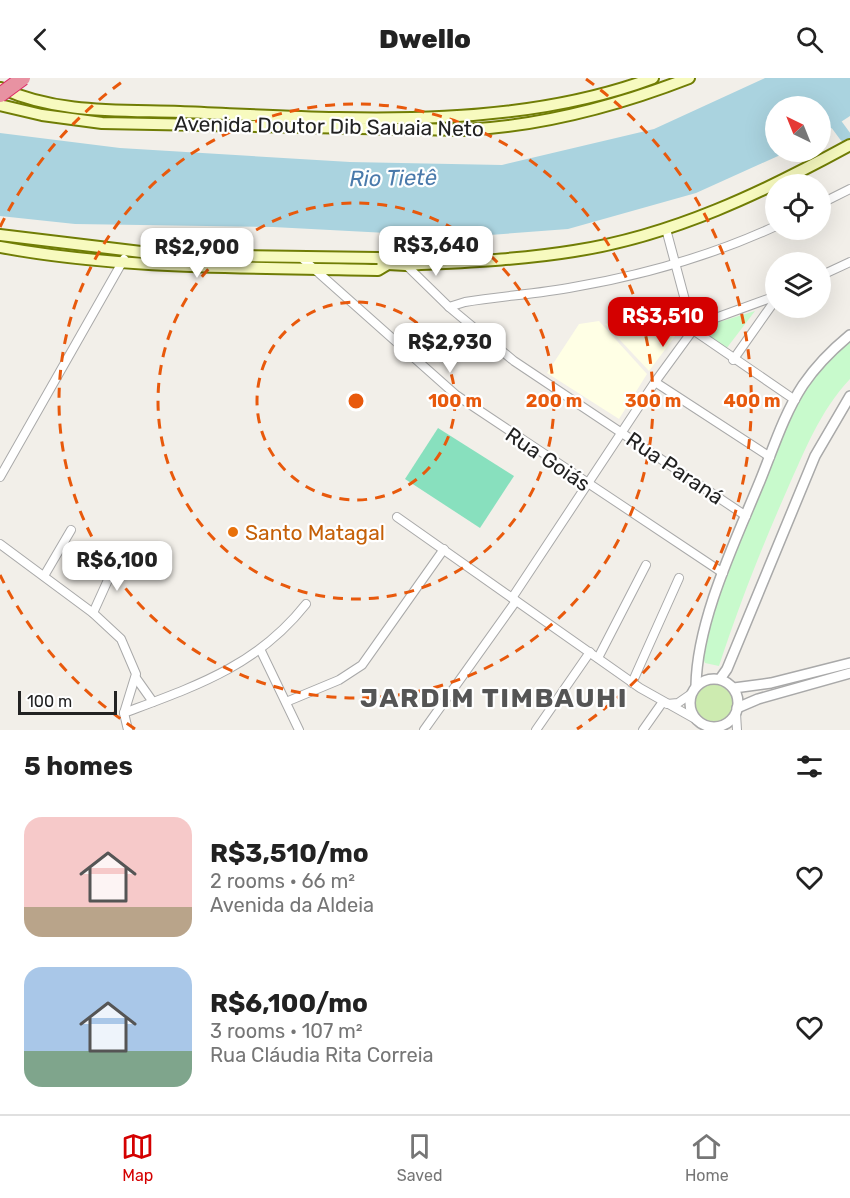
<!DOCTYPE html>
<html lang="en">
<head>
<meta charset="utf-8">
<style>
	:root { --surface:#fff; --page:#f6f6f6; --text:#222; --muted:#767676; --line:#e0e0e0; --accent:#d40000 }
	body { margin:0; font-family:Rubik,sans-serif; background:var(--page); color:var(--text); height:100vh; display:flex; flex-direction:column; font-size:22px; white-space:nowrap }
	* { box-sizing:border-box; margin:0 }
	p { font-size:20px; color:var(--muted) }
	.icon { flex:none; width:33px; height:33px; fill:none; stroke:currentColor; stroke-width:2; stroke-linecap:round; stroke-linejoin:round }
	.map { position:relative; height:652px; overflow:hidden }
	.side { display:flex; flex-direction:column; background:var(--surface); flex:1 }
	.side>* { flex:none }
	.needle { width:39px; rotate:317deg }
	.controls { position:absolute; left:765px; top:18px; display:grid; gap:12px }
	.controls a { display:grid; place-items:center; width:66px; height:66px; border-radius:50%; background:var(--surface); box-shadow:0 6px 24px #0002; font-size:30px }
	.scale { position:absolute; left:18px; bottom:15px; width:99px; box-sizing:border-box; padding-left:6px; border:3px solid #222; border-top:0; font-size:16px; line-height:21px; white-space:nowrap; color:#222; -webkit-text-stroke:4px #fff; paint-order:stroke }
	.price { position:absolute; translate:-50% -51px; padding:0 14px; border-radius:12px; background:#fff; color:#222; font-size:20px; line-height:39px; filter:drop-shadow(0 2px 3px #0008) }
	.price::after { content:''; position:absolute; left:50%; top:36px; width:18px; height:14px; margin-left:-9px; background:inherit; clip-path:polygon(0 0,100% 0,50% 100%) }
	.price.selected { background:var(--accent); color:#fff }
	ul { padding:0; list-style:none }
	li { display:flex; align-items:center; gap:18px; height:150px; padding:0 24px }
	li span { display:grid; place-items:center; flex:none; width:168px; height:120px; border-radius:18px; color:#555 }
	li>.icon { margin-inline-start:auto }
	span .icon { width:72px; height:72px; fill:#fffc; stroke-width:1 }
	li b { font-size:26px }
	h2 { display:flex; justify-content:space-between; align-items:center; height:72px; padding:0 24px; font-size:26px }
	header { display:flex; justify-content:space-between; align-items:center; height:78px; padding:0 24px; background:var(--surface); font-size:27px; font-weight:800 }
	.menu { display:flex; justify-content:space-around; align-items:center; height:84px; border-top:2px solid var(--line); background:var(--surface); font-size:16px; color:var(--muted) }
	.menu a { display:grid; justify-items:center; gap:3px }
	.menu .selected { color:var(--accent) }
	.map>svg:first-child { display:block }
	.education { fill:#ffffe5 }
	.grass { fill:#cdebb0 }
	.park { fill:#c8facc }
	.pitch { fill:#88e0be }
	.water { fill:#aad3df }
	.lines { fill:none; stroke-linecap:round; stroke-linejoin:round }
	.river { stroke:#aad3df; stroke-width:12 }
	.minor-casing { stroke:#a9a9a9; stroke-width:10 }
	.tertiary-casing { stroke:#a9a9a9; stroke-width:12 }
	.secondary-casing { stroke:#707d05; stroke-width:14 }
	.minor { stroke:#fff; stroke-width:8 }
	.tertiary { stroke:#fff; stroke-width:9 }
	.secondary { stroke:#f7fabf; stroke-width:10 }
	.motorway-bridge-casing { stroke:#dc2a67; stroke-width:16; stroke-linecap:butt }
	.motorway-bridge { stroke:#e892a2; stroke-width:14 }
	.ring { fill:none; stroke:#e8590c; stroke-width:3; stroke-dasharray:10 8 }
	.food-dot { fill:#e8710a; stroke:#fff; stroke-width:2 }
	.labels { text-anchor:middle; dominant-baseline:central; stroke-width:4.5; stroke-linejoin:round; paint-order:stroke }
	.street-label { font-size:21px; fill:#222; stroke:#fff }
	.food-label { font-size:21px; fill:#c56008; stroke:#fff; text-anchor:start }
	.water-label { font-size:22px; font-style:italic; fill:#4a7aab; stroke:#fff }
	.district-label { font-size:27px; font-weight:bold; letter-spacing:1.5px; fill:#555; stroke:#fff }
	.centre { fill:#e8590c; stroke:#fff; stroke-width:3 }
	.ring-label { font-size:18px; text-anchor:middle; font-weight:bold; fill:#e8590c; stroke:#fff; stroke-width:4.5; stroke-linejoin:round; paint-order:stroke }
</style>
</head>
<body>
<header><svg class="icon" aria-label="back" viewBox="0 0 24 24"><path d="M15 5l-7 7 7 7"/></svg>Dwello<svg class="icon" aria-label="search" viewBox="0 0 24 24"><circle cx="10" cy="10" r="6"/><path d="M15 15l6 6"/></svg></header>
<div class="map">
<svg width="850" height="652" viewBox="0 0 850 652">
	<rect width="100%" height="100%" fill="#f2efe9"/>
	<g class="education">
		<polygon points="677,225 679,253 649,293 605,246"/>
		<polygon points="599,243 647,296 619,341 547,295 579,246"/>
	</g>
	<circle class="grass" cx="714" cy="625" r="19"/>
	<g class="park">
		<polygon points="755,233 726,271 698,256 706,248"/>
		<path d="M850 263V301C820 333 805 372 787 412 761 471 739 527 719 588L705 585 701 576 727 488 798 323 826 284Z"/>
	</g>
	<polygon class="pitch" points="438,350 514,398 480,450 405,401"/>
	<polygon class="water" points="765,0 850,0 850,38 821,57 820,28 776,28 776,74 787,74 696,115 568,151 463,159 273,149 75,146 0,138 0,55 120,70 350,84 502,87 654,51"/>
	<g class="lines">
		<polyline class="river" points="828,35 845,58"/>
		<defs>
			<g id="minor">
				<polyline points="820,126 850,111"/>
				<polyline points="666,151 693,252"/>
				<polyline points="303,181 456,317 723,495"/>
				<polyline points="406,187 449,229 514,283 746,438"/>
				<polyline points="820,198 850,184"/>
				<path d="M449 229 465 224C501 218 538 216 574 209 644 197 711 178 776 148"/>
				<polyline points="693,252 795,322"/>
				<polyline points="733,282 776,221"/>
				<polyline points="655,304 770,379"/>
				<polyline points="0,399 124,181"/>
				<polyline points="397,439 640,610 697,642"/>
				<polyline points="0,466 93,535 121,561 136,596 124,635 128,652"/>
				<polyline points="44,498 71,452"/>
				<polyline points="512,520 655,304 693,252 710,242 776,218"/>
				<polyline points="93,535 117,482"/>
				<polyline points="261,573 299,652"/>
				<polyline points="598,580 646,487"/>
				<polyline points="136,600 153,624"/>
				<polyline points="632,605 679,500"/>
				<polyline points="286,624 339,602 362,587 444,471"/>
				<polyline points="667,626 678,625 691,616"/>
				<path d="M124 635C196 608 257 588 306 526"/>
				<polyline points="736,635 737,652"/>
				<polyline points="710,649 716,652"/>
				<polyline points="424,652 516,523"/>
				<polyline points="536,652 590,574"/>
				<polyline points="643,652 662,625"/>
			</g>
			<g id="tertiary">
				<circle cx="714" cy="625" r="24"/>
				<polyline points="720,601 727,591 815,378 850,318"/>
				<path d="M696 608C697 542 735 464 760 403 773 371 784 336 803 307 816 288 833 271 850 257"/>
				<polyline points="734,610 771,605 850,585"/>
				<polyline points="737,630 758,621 850,595"/>
			</g>
			<g id="secondary">
				<path d="M1 10C57 36 120 32 180 34 334 40 506 55 653 0"/>
				<path d="M0 27 42 37 102 45 464 52C542 48 617 28 689 0"/>
				<path d="M0 157 166 177 378 180 388 186 406 187C462 184 519 182 574 173 672 158 764 114 850 67"/>
				<path d="M0 169C124 192 252 189 378 192L388 186"/>
			</g>
		</defs>
		<use href="#minor" class="minor-casing"/>
		<use href="#tertiary" class="tertiary-casing"/>
		<use href="#secondary" class="secondary-casing"/>
		<use href="#minor" class="minor"/>
		<use href="#tertiary" class="tertiary"/>
		<use href="#secondary" class="secondary"/>
		<defs>
			<polyline id="motorway-bridge" points="0,17 23,0"/>
		</defs>
		<use href="#motorway-bridge" class="motorway-bridge-casing"/>
		<use href="#motorway-bridge" class="motorway-bridge"/>
	</g>
	<g class="ring">
		<circle cx="356" cy="323" r="99"/>
		<circle cx="356" cy="323" r="198"/>
		<circle cx="356" cy="323" r="297"/>
		<path d="M135 651A396 396 0 0 1 0 497M0 149A396 396 0 0 1 126 1M586 1A396 396 0 0 1 577 651"/>
	</g>
	<circle class="food-dot" cx="233" cy="454" r="6"/>
	<g class="labels">
		<g class="street-label">
			<text transform="translate(329 48) rotate(1)">Avenida Doutor Dib Sauaia Neto</text>
			<text transform="translate(548 381) rotate(34)">Rua Goiás</text>
			<text transform="translate(675 390) rotate(34)">Rua Paraná</text>
		</g>
		<g class="food-label">
			<text x="245" y="454">Santo Matagal</text>
		</g>
		<g class="water-label">
			<text transform="translate(393 100) rotate(-1)">Rio Tietê</text>
		</g>
		<g class="district-label">
			<text x="494" y="620">JARDIM TIMBAUHI</text>
		</g>
	</g>
	<circle cx="356" cy="323" r="9" class="centre"/>
	<g class="ring-label">
		<text x="455" y="329">100 m</text>
		<text x="554" y="329">200 m</text>
		<text x="653" y="329">300 m</text>
		<text x="752" y="329">400 m</text>
	</g>
</svg>
<div class="controls">
<a><svg class="needle" viewBox="-14 -14 28 28"><path d="M0-13l5 13h-10z" fill="#e53935"/><path d="M0 13l5-13h-10z" fill="#767676"/></svg></a>
<a><svg class="icon" aria-label="locate" viewBox="0 0 24 24"><circle cx="12" cy="12" r="6"/><path d="M12 2v4M12 18v4M2 12h4M18 12h4"/></svg></a>
<a><svg class="icon" aria-label="layers" viewBox="0 0 24 24"><path d="M12 4l9 5-9 5-9-5zM3 14l9 5 9-5"/></svg></a>
</div>
<div class="scale">100 m</div>
<b class="price" style="left:436px;top:199px">R$3,640</b>
<b class="price" style="left:197px;top:201px">R$2,900</b>
<b class="price selected" style="left:663px;top:270px">R$3,510</b>
<b class="price" style="left:450px;top:296px">R$2,930</b>
<b class="price" style="left:117px;top:514px">R$6,100</b>
</div>
<section class="side">
<h2>5 homes<svg class="icon" aria-label="filters" viewBox="0 0 24 24"><path d="M4 7h16M4 17h16"/><circle cx="9" cy="7" r="2"/><circle cx="15" cy="17" r="2"/></svg></h2>
<ul>
<li><span style="background:linear-gradient(#f6c9c9 75%,#b9a48a 0)"><svg class="icon" aria-label="home" viewBox="0 0 24 24"><path d="M3 11l9-7 9 7M6 9v11h12V9"/></svg></span><div><b>R$3,510/mo</b><p>2 rooms · 66 m²</p><p>Avenida da Aldeia</p></div><svg class="icon" aria-label="heart" viewBox="0 0 24 24"><path d="M12 20l-8-8c-3-5 5-10 8-4 3-6 11-1 8 4z"/></svg></li>
<li><span style="background:linear-gradient(#a9c7e8 70%,#7fa58c 0)"><svg class="icon" aria-label="home" viewBox="0 0 24 24"><path d="M3 11l9-7 9 7M6 9v11h12V9"/></svg></span><div><b>R$6,100/mo</b><p>3 rooms · 107 m²</p><p>Rua Cláudia Rita Correia</p></div><svg class="icon" aria-label="heart" viewBox="0 0 24 24"><path d="M12 20l-8-8c-3-5 5-10 8-4 3-6 11-1 8 4z"/></svg></li>
</ul>
</section>
<nav class="menu">
<a class="selected"><svg class="icon" aria-label="map" viewBox="0 0 24 24"><path d="M3 6l6-2 6 2 6-2v14l-6 2-6-2-6 2zM9 4v14M15 6v14"/></svg>Map</a>
<a><svg class="icon" aria-label="saved" viewBox="0 0 24 24"><path d="M7 4h10v16l-5-4-5 4z"/></svg>Saved</a>
<a><svg class="icon" aria-label="home" viewBox="0 0 24 24"><path d="M3 11l9-7 9 7M6 9v11h12V9"/></svg>Home</a>
</nav>
</body>
</html>
